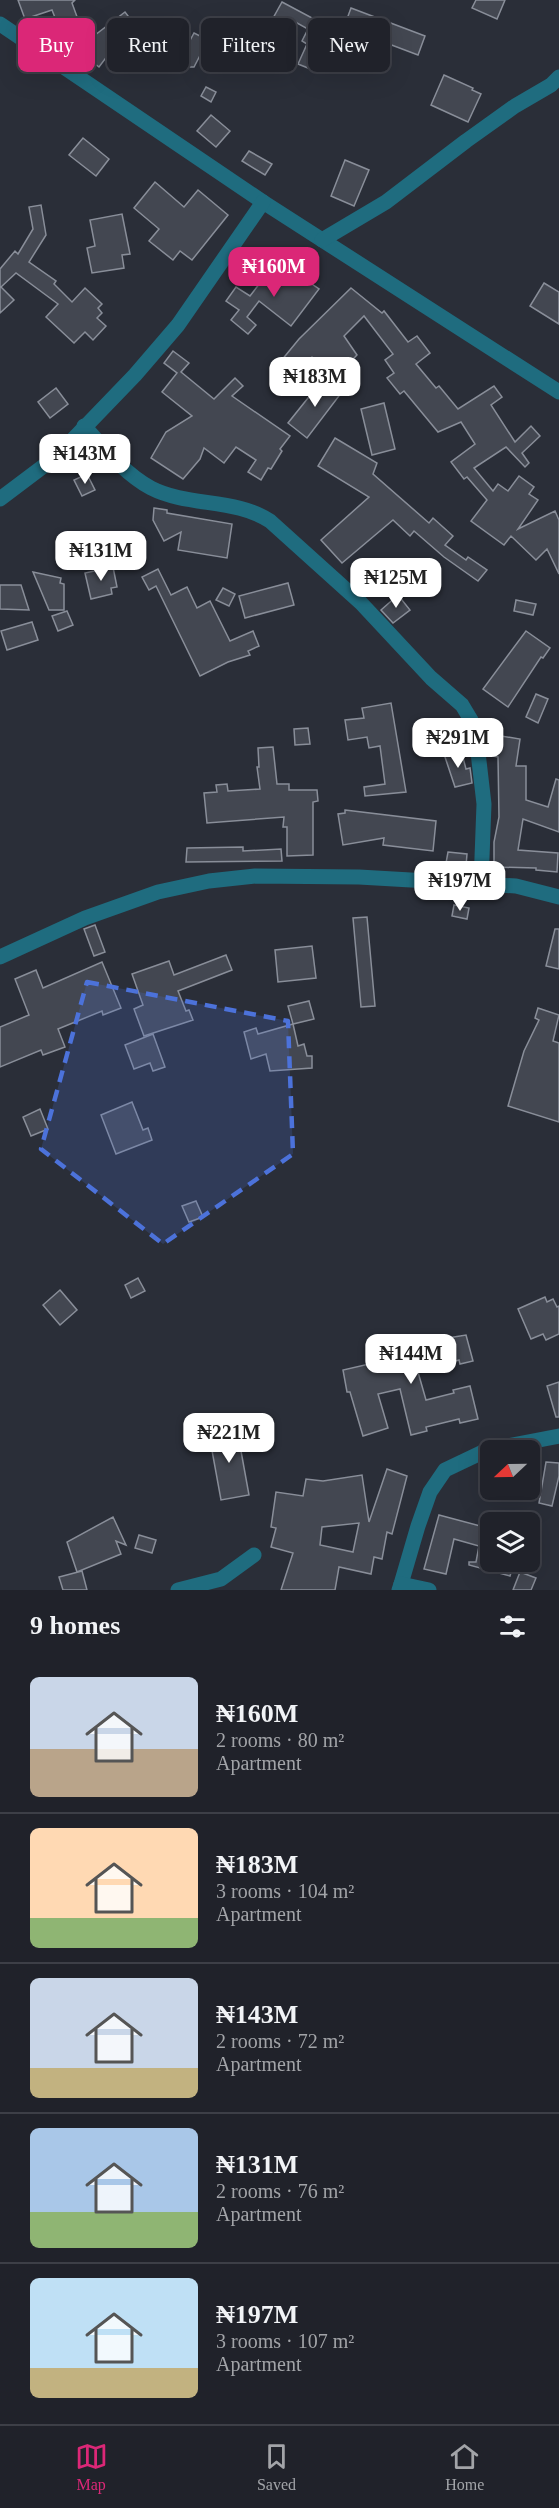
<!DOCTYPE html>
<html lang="en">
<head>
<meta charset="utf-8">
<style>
	:root { --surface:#20222a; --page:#282a32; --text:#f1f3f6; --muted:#a2a4a8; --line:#3d3f47; --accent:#db2777 }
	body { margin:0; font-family:"Times New Roman",serif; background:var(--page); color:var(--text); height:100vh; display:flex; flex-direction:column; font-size:22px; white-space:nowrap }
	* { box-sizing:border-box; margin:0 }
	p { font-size:20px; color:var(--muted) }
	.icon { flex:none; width:33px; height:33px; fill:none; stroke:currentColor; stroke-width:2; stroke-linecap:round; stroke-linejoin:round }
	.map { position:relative; height:1590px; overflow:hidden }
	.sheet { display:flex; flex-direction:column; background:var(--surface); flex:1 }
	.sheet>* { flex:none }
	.banner { position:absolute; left:18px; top:18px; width:524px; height:54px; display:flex; gap:12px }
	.needle { width:39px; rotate:248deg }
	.fabs { position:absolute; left:480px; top:1440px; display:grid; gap:12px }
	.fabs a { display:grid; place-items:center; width:60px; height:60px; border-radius:9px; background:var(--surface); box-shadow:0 6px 24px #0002,0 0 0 2px var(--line); font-size:30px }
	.price { position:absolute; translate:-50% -51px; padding:0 14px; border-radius:12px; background:#fff; color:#222; font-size:20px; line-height:39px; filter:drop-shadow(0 2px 3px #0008) }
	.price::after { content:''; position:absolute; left:50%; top:36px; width:18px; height:14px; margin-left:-9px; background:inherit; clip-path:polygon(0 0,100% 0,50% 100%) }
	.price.on { background:var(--accent); color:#fff }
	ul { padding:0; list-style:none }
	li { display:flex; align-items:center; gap:18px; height:150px; padding:0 30px }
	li+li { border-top:2px solid var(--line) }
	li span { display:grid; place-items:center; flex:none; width:168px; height:120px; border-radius:9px; color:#555 }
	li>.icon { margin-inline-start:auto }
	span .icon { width:72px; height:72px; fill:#fffc; stroke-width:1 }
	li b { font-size:26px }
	h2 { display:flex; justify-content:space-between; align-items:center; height:72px; padding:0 30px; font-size:26px }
	.pill { padding:0 21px; border-radius:9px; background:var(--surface); box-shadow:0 6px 24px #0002,0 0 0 2px var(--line); font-size:21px; line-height:54px }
	.pill.on { background:var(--accent); color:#fff }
	.tab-bar { display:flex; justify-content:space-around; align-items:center; height:84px; border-top:2px solid var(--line); background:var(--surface); font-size:16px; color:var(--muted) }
	.tab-bar a { display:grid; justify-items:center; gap:3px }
	.tab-bar .on { color:var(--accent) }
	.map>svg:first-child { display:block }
	.building { fill:#434751; stroke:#898e99; stroke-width:1.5; fill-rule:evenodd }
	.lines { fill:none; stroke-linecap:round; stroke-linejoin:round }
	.street { stroke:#1f6c7f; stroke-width:15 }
	.marked { fill:#4c72da; fill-opacity:0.2; stroke:#4c72da; stroke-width:4.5; stroke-dasharray:12 8; stroke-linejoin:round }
</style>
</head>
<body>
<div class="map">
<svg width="559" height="1590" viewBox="0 0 559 1590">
	<rect width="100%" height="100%" fill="#2a2e38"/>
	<g class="building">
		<polygon points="18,0 75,0 72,3 84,36 89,30 95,35 125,12 151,46 131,35 118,53 114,47 99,67 63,38 52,10 25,19"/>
		<polygon points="476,0 505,0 497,19 472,8"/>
		<polygon points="282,2 329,27 308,68 298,64 307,44 302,41 308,29 290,19 285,28 272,20"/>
		<polygon points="351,8 425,36 418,55 344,27"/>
		<polygon points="194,33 208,40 194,67 189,67 179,61"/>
		<polygon points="444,75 473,88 472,90 481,94 468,122 431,105"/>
		<polygon points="206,87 216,92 211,102 201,96"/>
		<polygon points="211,115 230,131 216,147 197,131"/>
		<polygon points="83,138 109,159 96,176 69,155"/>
		<polygon points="249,151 272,164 265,175 242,161"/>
		<polygon points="345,160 369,170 354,206 331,196"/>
		<polygon points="155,182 184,207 198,190 228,215 192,260 180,251 173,260 149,241 159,229 134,208"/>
		<polygon points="41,205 46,235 29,262 56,281 54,284 72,302 85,288 102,304 98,308 102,313 97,318 106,326 93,340 85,332 74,343 46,317 58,304 16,273 1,287 14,300 0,313 0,269 15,251 18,254 33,229 29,207"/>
		<polygon points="122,214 130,254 122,255 124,268 92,273 87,248 95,246 90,220"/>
		<polygon points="284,265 319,289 291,326 259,301 247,317 256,325 248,334 231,320 239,310 226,301 236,287 250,296 270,270 277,275"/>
		<polygon points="544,283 559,292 559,324 530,306"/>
		<polygon points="351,288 382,313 384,311 408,342 417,336 430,353 416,364 436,388 439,386 458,409 494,386 502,397 491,405 515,442 531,426 540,436 522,453 529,463 525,467 506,447 474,468 493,491 498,484 508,491 519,476 534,487 529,494 538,500 518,529 555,511 559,520 559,574 547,549 536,560 511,536 504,545 471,521 487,500 467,477 464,479 451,462 475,444 461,422 438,432 404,391 400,394 387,378 394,373 385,360 393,354 364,316 344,336 357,355 335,378 312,357 288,386 272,372 299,339"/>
		<polygon points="173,351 189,363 181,372 214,399 235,378 243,386 232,396 290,436 280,449 282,451 271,469 268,468 261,480 248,472 256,460 236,447 224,463 204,448 200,459 183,479 151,458 166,432 192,416 162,392 177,373 164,363"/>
		<polygon points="324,378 342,392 307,438 288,423"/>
		<polygon points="56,388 68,404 50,418 38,402"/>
		<polygon points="384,403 395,449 372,455 361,409"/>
		<polygon points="335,438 377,463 373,474 429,523 433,518 453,536 445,545 466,560 468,557 487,570 478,581 444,557 414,531 410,536 393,520 342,563 321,540 369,497 318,466"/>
		<polygon points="87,474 95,490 82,496 74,480"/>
		<polygon points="154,508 167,510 167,513 232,524 227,558 178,550 181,532 164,541 153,520"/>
		<polygon points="113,567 117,587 111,588 112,594 91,599 85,573"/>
		<polygon points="158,569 171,595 187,587 197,608 210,601 230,641 253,631 259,646 248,651 250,655 228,662 200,676 156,586 149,590 142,577"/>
		<polygon points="33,572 61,578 60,583 64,584 64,610 49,610"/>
		<polygon points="288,583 294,605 245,618 239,596"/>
		<polygon points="0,585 21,585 29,610 0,609"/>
		<polygon points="223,588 235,594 229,606 216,600"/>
		<polygon points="398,595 410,610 393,623 381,610"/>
		<polygon points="516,600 536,604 533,615 514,611"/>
		<polygon points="67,611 73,625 58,631 52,616"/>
		<polygon points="32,622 38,640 7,650 1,631"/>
		<polygon points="526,631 550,648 543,658 541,657 508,707 483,689"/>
		<polygon points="536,694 548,699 538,723 526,717"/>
		<polygon points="391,703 406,792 365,796 364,787 385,784 380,746 369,748 367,737 348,740 345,720 364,718 362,708"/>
		<polygon points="308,728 310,744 295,745 294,729"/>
		<polygon points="495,735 520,739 516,766 526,766 526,800 548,807 556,779 559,780 559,832 523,819 518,850 558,853 557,872 536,870 536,868 494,867 494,842 499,817 498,757 492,756"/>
		<polygon points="273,747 277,784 289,784 289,790 317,790 318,801 313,802 313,855 287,856 287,827 283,827 284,817 207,823 204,793 217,792 216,785 227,784 228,791 260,789 257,767 259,767 258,748"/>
		<polygon points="461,750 466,769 470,768 472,783 455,787 444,754"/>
		<polygon points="345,810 436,821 433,851 383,845 384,838 343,845 338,814 345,813"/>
		<polygon points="243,847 243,851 281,849 282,861 186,862 187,848"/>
		<polygon points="448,852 467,854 466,866 446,863"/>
		<polygon points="454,905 469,908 467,919 452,916"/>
		<polygon points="367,917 375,1006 361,1007 353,918"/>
		<polygon points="95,925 105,952 94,956 84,929"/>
		<polygon points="555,929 559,929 559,969 546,966"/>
		<polygon points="312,946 316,978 278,982 275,950"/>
		<polygon points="226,955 232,970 178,991 186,1011 189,1010 193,1020 144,1036 134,1009 143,1005 132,974 169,961 174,975"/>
		<polygon points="102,962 121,1008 103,1015 102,1011 58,1029 65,1047 43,1055 41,1050 0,1067 0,1027 29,1015 15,979 36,970 43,988"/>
		<polygon points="309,1001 314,1019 293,1024 288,1006"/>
		<polygon points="538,1008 559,1015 553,1041 559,1043 559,1122 508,1106 524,1051 539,1020 535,1018"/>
		<polygon points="293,1024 298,1046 304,1044 307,1056 312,1056 312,1068 270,1071 266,1054 251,1059 244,1032 256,1028 258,1034"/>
		<polygon points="153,1034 165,1067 153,1071 150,1063 134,1069 125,1045"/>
		<polygon points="132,1102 143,1130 148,1128 152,1140 116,1154 101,1115"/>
		<polygon points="40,1109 48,1129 31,1136 23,1117"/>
		<polygon points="196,1201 203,1217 189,1222 182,1206"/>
		<polygon points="138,1278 145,1291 131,1298 125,1285"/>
		<polygon points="60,1290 77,1310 60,1325 43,1305"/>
		<polygon points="545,1297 547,1302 553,1299 557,1307 559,1306 559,1334 546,1340 543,1334 531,1339 518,1309"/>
		<polygon points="466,1335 473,1361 460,1364 459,1360 418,1372 426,1400 454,1393 453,1390 470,1386 478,1419 460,1423 459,1419 426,1427 427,1431 411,1435 400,1389 378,1394 388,1428 363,1436 350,1392 347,1392 343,1370 391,1359 387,1341 412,1337 413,1343 441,1337 441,1339"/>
		<polygon points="559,1382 559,1417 556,1417 547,1386"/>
		<polygon points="237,1429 249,1495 221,1500 209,1434"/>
		<polygon points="546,1462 559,1463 559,1476 552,1506 539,1503"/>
		<path d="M387 1469 407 1476 392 1534 387 1532 382 1559 374 1557 371 1574 339 1567 335 1590H281L293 1553 271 1547 276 1528 271 1527 276 1492 303 1496 306 1479 323 1481 362 1475 369 1522ZM359 1523 353 1552 320 1545 322 1527Z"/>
		<polygon points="439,1515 484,1527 486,1518 490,1518 490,1562 514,1562 510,1576 469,1565 469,1562 476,1562 479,1546 454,1539 446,1574 424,1569"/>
		<polygon points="113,1517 126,1545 116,1541 121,1554 77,1572 67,1542"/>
		<polygon points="139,1535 156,1540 152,1553 135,1548"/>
		<polygon points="82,1571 87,1590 63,1590 59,1577"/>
		<polygon points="520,1572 536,1578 531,1590 513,1590"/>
	</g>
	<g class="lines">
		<g class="street">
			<polyline points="0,24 263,202 559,392"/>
			<polyline points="322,240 386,202 466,141 515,106 551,85 559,77"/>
			<path d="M84 426C104 448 125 474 151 488 188 507 235 498 270 521L361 603 431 678 462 705 471 720 476 735 484 804 481 884"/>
			<polyline points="0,499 57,456 135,375 178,325 263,202"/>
			<polyline points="0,957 85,918 158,892 209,881 255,876 359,877 516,886 559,897"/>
			<polyline points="401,1584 418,1526 430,1492 445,1470 487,1450 559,1436"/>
			<polyline points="178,1590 221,1579 254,1555"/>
			<polyline points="399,1590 401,1584 429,1590"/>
		</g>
	</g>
	<path class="marked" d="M87 982 288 1021 293 1154 163 1244 41 1149Z"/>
</svg>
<div class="fabs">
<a><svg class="needle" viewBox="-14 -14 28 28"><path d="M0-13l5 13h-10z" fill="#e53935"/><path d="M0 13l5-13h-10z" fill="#a2a4a8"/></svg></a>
<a><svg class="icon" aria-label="layers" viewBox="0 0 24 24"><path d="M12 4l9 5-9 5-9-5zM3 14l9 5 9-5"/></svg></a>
</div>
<b class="price on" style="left:274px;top:298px">₦160M</b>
<b class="price" style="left:315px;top:408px">₦183M</b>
<b class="price" style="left:85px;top:485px">₦143M</b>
<b class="price" style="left:101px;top:582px">₦131M</b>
<b class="price" style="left:396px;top:609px">₦125M</b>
<b class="price" style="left:458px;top:769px">₦291M</b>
<b class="price" style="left:460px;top:912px">₦197M</b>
<b class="price" style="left:411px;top:1385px">₦144M</b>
<b class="price" style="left:229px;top:1464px">₦221M</b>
<div class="banner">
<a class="pill on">Buy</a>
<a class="pill">Rent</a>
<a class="pill">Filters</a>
<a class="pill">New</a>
</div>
</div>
<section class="sheet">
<h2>9 homes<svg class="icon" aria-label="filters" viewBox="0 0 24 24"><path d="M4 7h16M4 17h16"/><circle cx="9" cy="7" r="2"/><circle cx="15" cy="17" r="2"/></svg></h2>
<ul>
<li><span style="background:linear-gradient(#c9d6e8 60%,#b9a48a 0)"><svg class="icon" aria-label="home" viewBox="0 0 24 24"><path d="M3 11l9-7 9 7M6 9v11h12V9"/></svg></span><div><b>₦160M</b><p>2 rooms · 80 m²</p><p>Apartment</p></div></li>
<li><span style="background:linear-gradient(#ffd9b3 75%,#8fb573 0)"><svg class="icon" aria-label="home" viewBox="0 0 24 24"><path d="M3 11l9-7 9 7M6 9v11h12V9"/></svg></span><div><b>₦183M</b><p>3 rooms · 104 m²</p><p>Apartment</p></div></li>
<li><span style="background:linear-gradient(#c9d6e8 75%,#c2b280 0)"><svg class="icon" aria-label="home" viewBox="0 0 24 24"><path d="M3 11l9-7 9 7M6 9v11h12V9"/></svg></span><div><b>₦143M</b><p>2 rooms · 72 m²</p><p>Apartment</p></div></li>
<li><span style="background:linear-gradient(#a9c7e8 70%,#8fb573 0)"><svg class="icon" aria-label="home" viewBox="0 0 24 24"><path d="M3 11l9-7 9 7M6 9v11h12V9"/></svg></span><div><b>₦131M</b><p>2 rooms · 76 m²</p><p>Apartment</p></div></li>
<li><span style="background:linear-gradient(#bfe0f5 75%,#c2b280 0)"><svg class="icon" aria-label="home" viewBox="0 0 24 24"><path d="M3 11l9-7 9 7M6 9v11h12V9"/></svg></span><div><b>₦197M</b><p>3 rooms · 107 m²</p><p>Apartment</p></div></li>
</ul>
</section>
<nav class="tab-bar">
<a class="on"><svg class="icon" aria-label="map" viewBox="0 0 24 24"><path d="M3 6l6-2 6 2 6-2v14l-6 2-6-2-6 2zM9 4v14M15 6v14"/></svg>Map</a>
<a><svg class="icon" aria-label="saved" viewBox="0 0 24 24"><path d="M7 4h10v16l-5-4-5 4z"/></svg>Saved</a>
<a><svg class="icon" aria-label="home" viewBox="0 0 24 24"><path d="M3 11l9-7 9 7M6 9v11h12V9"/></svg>Home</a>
</nav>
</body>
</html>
